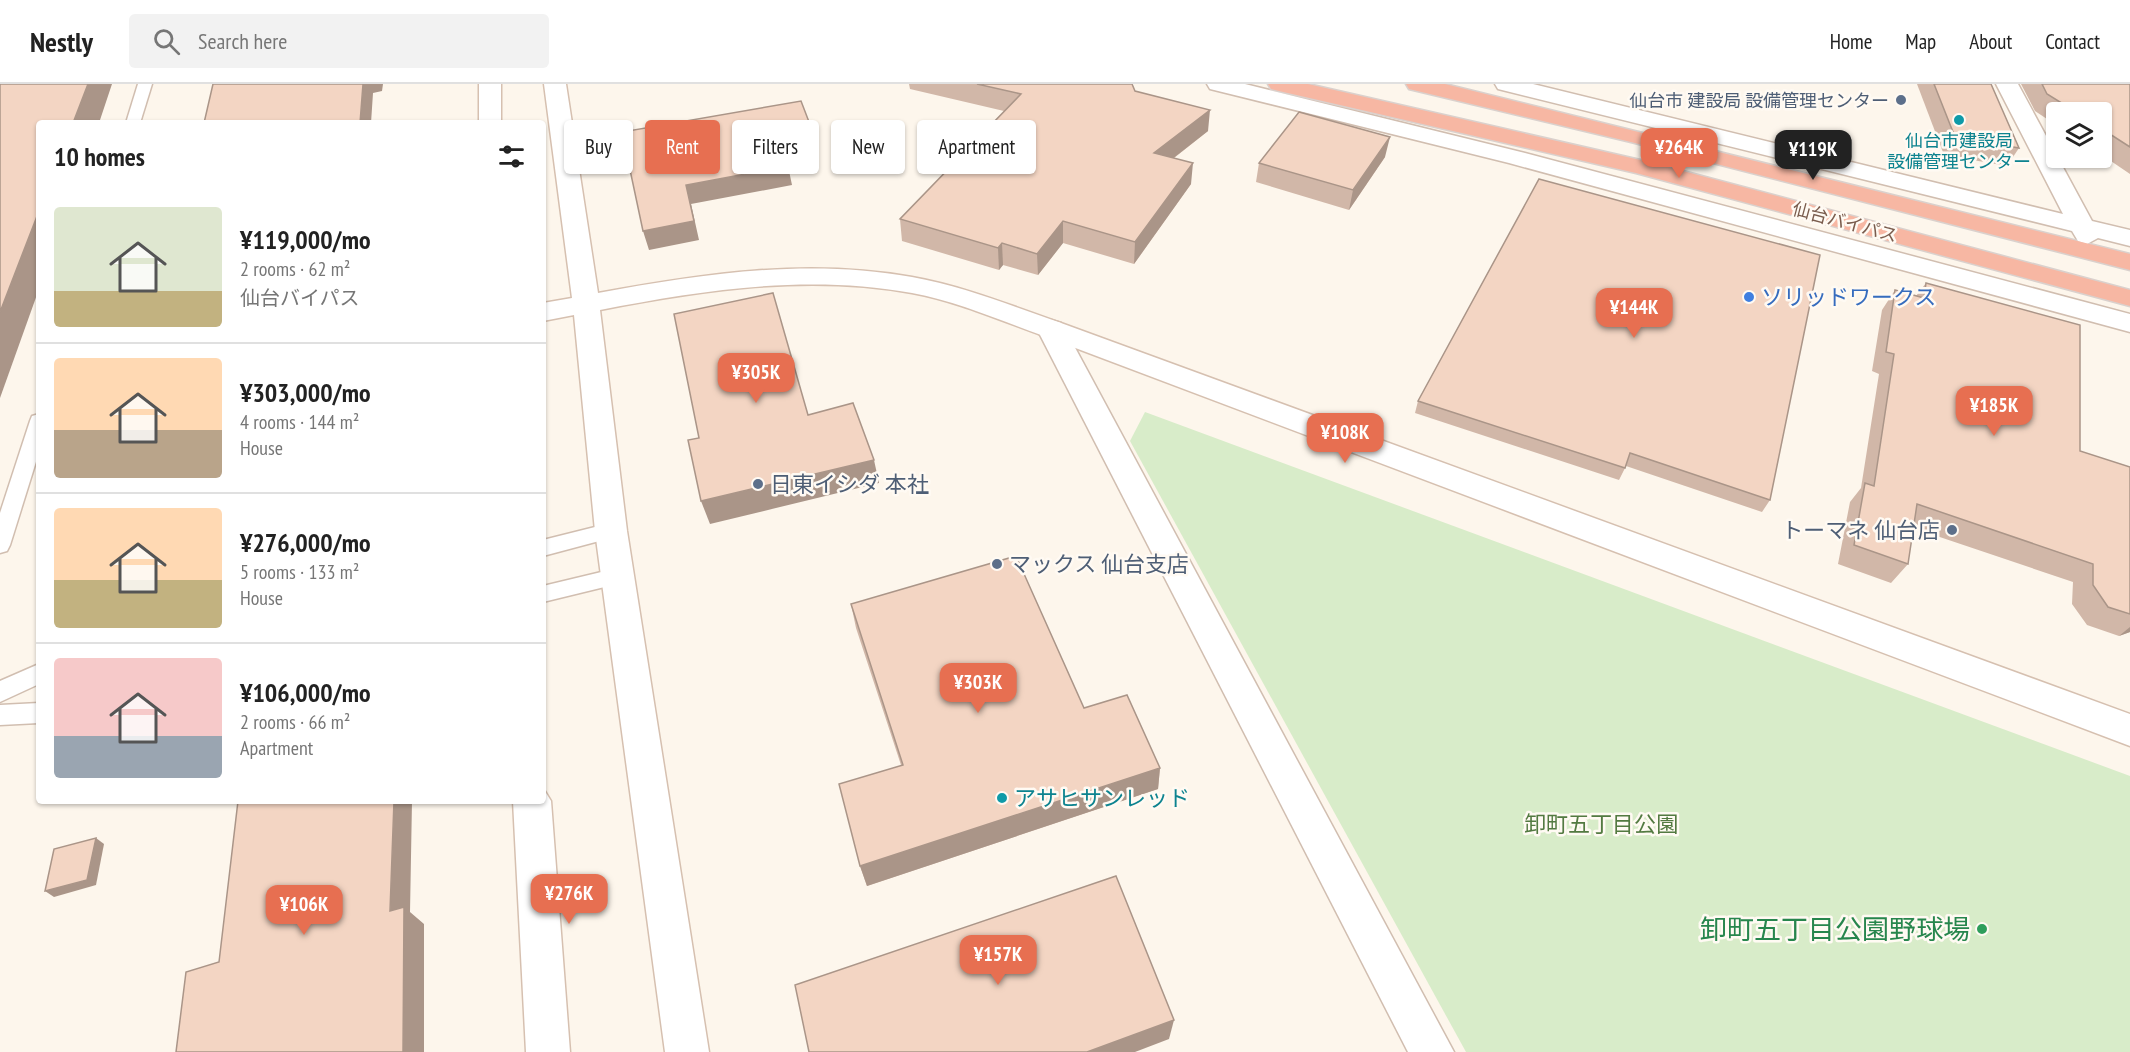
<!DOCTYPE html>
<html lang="en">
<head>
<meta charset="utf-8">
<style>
	:root { --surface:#fff; --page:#f2f2f2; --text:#222; --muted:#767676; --line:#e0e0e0; --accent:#e76f51 }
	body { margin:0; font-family:"PT Sans Narrow","Noto Sans JP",sans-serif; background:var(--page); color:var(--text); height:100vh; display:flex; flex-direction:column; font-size:22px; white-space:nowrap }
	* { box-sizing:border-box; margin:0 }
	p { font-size:20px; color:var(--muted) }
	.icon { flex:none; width:33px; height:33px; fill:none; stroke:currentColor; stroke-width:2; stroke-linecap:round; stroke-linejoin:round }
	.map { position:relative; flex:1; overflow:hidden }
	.panel { position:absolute; left:36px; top:36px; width:510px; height:684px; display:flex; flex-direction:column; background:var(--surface); border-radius:6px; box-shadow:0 2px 4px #0004 }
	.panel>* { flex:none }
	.banner { position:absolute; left:564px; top:36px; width:570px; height:54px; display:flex; gap:12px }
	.fabs { position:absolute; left:2046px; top:18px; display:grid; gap:12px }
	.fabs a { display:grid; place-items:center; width:66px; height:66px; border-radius:6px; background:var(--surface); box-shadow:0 2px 4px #0004; font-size:30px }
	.price { position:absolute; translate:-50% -51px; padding:0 14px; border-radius:12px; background:var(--accent); color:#fff; font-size:20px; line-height:39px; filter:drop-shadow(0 2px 3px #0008) }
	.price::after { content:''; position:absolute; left:50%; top:36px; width:18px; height:14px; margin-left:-9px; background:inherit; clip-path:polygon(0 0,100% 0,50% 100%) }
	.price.current { background:#222; color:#fff }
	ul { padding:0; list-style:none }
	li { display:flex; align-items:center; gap:18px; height:150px; padding:0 18px }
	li+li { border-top:2px solid var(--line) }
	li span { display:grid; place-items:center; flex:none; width:168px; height:120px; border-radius:6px; color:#555 }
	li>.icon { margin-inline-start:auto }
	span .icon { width:72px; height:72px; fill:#fffc; stroke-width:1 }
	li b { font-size:26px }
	h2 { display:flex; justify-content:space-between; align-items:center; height:72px; padding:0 18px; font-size:26px }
	.pill { padding:0 21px; border-radius:6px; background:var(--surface); box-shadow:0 2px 4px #0004; font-size:21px; line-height:54px }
	.pill.current { background:var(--accent); color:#fff }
	header { display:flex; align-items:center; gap:36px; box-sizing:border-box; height:84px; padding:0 30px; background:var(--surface); border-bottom:2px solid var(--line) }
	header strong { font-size:28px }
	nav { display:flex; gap:33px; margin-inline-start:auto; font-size:21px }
	.search { width:420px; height:54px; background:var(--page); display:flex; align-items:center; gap:15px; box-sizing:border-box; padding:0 21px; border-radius:6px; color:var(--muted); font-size:22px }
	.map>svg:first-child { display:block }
	.green { fill:#d8ecc9 }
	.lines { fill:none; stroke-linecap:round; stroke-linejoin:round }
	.lane-casing { stroke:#d1beb0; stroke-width:3 }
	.street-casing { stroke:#d1beb0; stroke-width:3 }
	.secondary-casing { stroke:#d6c0b0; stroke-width:3 }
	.highway-casing { stroke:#dad1cd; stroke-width:3 }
	.lane { fill:#fff; fill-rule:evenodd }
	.street { fill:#fff; fill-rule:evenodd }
	.secondary { fill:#fff; fill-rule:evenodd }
	.highway { fill:#f7b7a3; fill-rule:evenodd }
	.wall { fill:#d1b7a8 }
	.shaded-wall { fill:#aa9588 }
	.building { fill:#f3d5c3; stroke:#aa9588; stroke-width:1.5 }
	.service-dot { fill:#5c6f8a; stroke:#fffaf3; stroke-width:2 }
	.culture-dot { fill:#0f9aa8; stroke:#fffaf3; stroke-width:2 }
	.shop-dot { fill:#3f7fe0; stroke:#fffaf3; stroke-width:2 }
	.leisure-dot { fill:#2e9e5b; stroke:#fffaf3; stroke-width:2 }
	.labels { text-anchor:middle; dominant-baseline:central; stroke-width:5; stroke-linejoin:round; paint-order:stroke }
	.far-service-label { font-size:18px; fill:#4e5e75; stroke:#fffaf3; text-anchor:end }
	.far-culture-label { font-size:18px; fill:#0d838f; stroke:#fffaf3 }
	.far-street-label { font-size:18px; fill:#7a5c4d; stroke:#fffaf3 }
	.shop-label { font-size:22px; fill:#366cbe; stroke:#fffaf3; text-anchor:start }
	.service-label { font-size:22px; fill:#4e5e75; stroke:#fffaf3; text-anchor:start }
	.culture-label { font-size:22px; fill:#0d838f; stroke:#fffaf3; text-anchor:start }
	.park-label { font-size:22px; fill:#537a41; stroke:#fffaf3 }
	.near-leisure-label { font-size:27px; fill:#27864d; stroke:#fffaf3; text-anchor:end }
</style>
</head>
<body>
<header>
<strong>Nestly</strong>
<div class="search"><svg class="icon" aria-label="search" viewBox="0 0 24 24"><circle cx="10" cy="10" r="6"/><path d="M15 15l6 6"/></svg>Search here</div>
<nav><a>Home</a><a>Map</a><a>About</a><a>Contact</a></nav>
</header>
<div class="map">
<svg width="2130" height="968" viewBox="0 0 2130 968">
	<rect width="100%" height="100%" fill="#fdf6ec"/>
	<polygon class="green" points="1145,328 2130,692 2130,968 1466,968 1130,357"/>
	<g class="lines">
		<defs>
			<g id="lane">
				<polygon points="138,0 152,0 140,39 126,39"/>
				<polygon points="39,330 39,368 10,461 7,467 0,469 0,429 30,337 32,332"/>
				<polygon points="611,439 618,442 621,447 618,452 543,472 543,456"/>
				<polygon points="618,484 625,486 629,492 625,498 543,518 543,502"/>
				<polygon points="39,580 39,600 0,618 0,597"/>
				<polygon points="39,619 39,639 0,641 0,621"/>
			</g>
			<g id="street">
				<polygon points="1207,0 1245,0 1525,69 2130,230 2130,248 1509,79 1210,5"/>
				<polygon points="1495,0 1533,0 2063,130 1996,0 2018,0 2092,137 2130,146 2130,162 2098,154 2087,160 2078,157 2072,147 1498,5"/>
				<polygon points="1051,236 1061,239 1065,245 1454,968 1408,968 1037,245 1041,239"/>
			</g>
			<g id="secondary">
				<rect x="479" y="0" width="22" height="39"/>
				<path d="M544 0H566L598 209C702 190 807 174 912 193 963 202 1012 222 1061 239L2130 630V662L1041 251C999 236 956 217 912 209 807 190 703 206 600 226L627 447 709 968H665L595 447 574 231 543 237V219L572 214Z"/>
				<polygon points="543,704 551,717 570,968 526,968 513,717 543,717"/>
			</g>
			<g id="highway">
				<polygon points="1268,0 1308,0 1649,78 2130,206 2130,222 1636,89 1279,7 1271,5"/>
				<polygon points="1406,0 1445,0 2130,170 2130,186 1631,58 1409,5"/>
			</g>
		</defs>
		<use href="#lane" class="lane-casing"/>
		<use href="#street" class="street-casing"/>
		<use href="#secondary" class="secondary-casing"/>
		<use href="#highway" class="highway-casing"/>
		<use href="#lane" class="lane"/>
		<use href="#street" class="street"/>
		<use href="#secondary" class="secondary"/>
		<use href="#highway" class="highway"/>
	</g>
	<g class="wall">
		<polygon points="909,0 1132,0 1135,7 1208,47 1174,74 1191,100 1134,180 1063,159 1038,191 1003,181 999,186 902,157 900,135 1004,27 910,5"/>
		<polygon points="1917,0 1991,0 2019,64 2007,82 1944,71"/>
		<polygon points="2021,0 2130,0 2130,90 2102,71 2102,28 2056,28 2056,41 2035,27"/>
		<polygon points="1385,73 1349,126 1256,98 1259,79"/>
		<polygon points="1539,95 1770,416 1762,428 1626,382 1619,396 1415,329 1418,317"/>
		<polygon points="1926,199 2080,367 2130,383 2130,548 2119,552 2087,541 2072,520 2073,498 1913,444 1908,480 1891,499 1838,480 1850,418 1861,404 1879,290 1872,287 1882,226 1895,206 1916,212"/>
		<polygon points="851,520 1084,624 1160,684 1158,705 867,802 860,782 901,681 856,544"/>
	</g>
	<g class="shaded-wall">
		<polygon points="88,0 112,0 99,39 73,39"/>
		<polygon points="363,0 383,0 382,7 373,9 371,39 360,39"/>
		<polygon points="1210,26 1208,47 1153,90 1154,69"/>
		<polygon points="814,51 817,70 783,76 779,57"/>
		<polygon points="1390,53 1385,73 1349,126 1353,106"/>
		<polygon points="1193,79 1191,100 1134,180 1135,158"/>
		<polygon points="788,82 792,101 691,120 699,156 649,166 643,147 686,101"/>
		<polygon points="39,127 39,205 0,314 0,228"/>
		<polygon points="1063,137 1063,159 1038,191 1037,170"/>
		<polygon points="1002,159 1003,181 999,186 998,164"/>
		<polygon points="874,376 879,399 710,440 701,417"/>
		<polygon points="2130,543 2130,548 2119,552"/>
		<polygon points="1160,684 1158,705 867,802 860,782"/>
		<polygon points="394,717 412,717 410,828 424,840 424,968 403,968 390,827"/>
		<polygon points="96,754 104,760 96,801 54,813 45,807"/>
		<polygon points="1174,936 1169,955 1135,968 1087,968"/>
	</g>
	<g class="building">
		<polygon points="0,0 88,0 73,39 39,39 39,127 0,228"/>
		<polygon points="213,0 363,0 360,39 204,39"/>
		<polygon points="977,0 1132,0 1135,7 1210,26 1154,69 1193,79 1135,158 1063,137 1037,170 1002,159 998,164 900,135 1021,10"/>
		<polygon points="1934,0 1991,0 2019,64 1955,53"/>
		<polygon points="2042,0 2130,0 2130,63 2102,45 2102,28 2076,28 2047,10"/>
		<polygon points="801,17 814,51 779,57 788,82 686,101 694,137 643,147 622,48"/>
		<polygon points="1299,28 1390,53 1353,106 1259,79"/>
		<polygon points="1539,95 1820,171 1770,416 1630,369 1625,384 1418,317"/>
		<polygon points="1926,199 2080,241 2080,367 2130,383 2130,530 2108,523 2093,501 2093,480 1917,420 1908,480 1854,461 1865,399 1874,402 1894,270 1886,268 1895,206 1924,214"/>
		<polygon points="773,209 808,331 853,319 874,376 701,417 688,356 699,354 674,230"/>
		<polygon points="1016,472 1084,624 1127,611 1160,684 860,782 839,700 903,681 851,520"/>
		<polygon points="238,717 394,717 390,827 404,823 403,968 176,968 186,888 219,878"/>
		<polygon points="96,754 87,796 45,807 54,765"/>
		<polygon points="1116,792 1174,936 1087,968 809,968 795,901"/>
	</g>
	<g class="service-dot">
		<circle cx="1901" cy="16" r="6"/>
		<circle cx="758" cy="400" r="6"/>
		<circle cx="1952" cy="446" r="6"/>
		<circle cx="997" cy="480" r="6"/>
	</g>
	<g class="culture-dot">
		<circle cx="1959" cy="36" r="6"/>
		<circle cx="1002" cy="714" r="6"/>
	</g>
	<circle class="shop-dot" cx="1749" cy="213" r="6"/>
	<circle class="leisure-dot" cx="1982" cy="845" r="6"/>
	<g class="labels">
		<g class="far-service-label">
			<text x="1889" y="16">仙台市 建設局 設備管理センター</text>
		</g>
		<g class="far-culture-label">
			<text x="1959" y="56">仙台市建設局<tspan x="1959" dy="21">設備管理センター</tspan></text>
		</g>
		<g class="far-street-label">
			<text transform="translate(1845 138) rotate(15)">仙台バイパス</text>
		</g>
		<g class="shop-label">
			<text x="1761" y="213">ソリッドワークス</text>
		</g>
		<g class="service-label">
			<text x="770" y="400">日東イシダ 本社</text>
			<text x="1940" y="446" text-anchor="end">トーマネ 仙台店</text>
			<text x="1009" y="480">マックス 仙台支店</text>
		</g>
		<g class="culture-label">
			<text x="1014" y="714">アサヒサンレッド</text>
		</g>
		<g class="park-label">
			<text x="1601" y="740">卸町五丁目公園</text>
		</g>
		<g class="near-leisure-label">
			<text x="1970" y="845">卸町五丁目公園野球場</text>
		</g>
	</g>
</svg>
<div class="fabs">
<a><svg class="icon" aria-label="layers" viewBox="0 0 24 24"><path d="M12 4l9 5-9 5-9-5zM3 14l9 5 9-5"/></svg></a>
</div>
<b class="price" style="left:1679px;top:95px">¥264K</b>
<b class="price current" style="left:1813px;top:97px">¥119K</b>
<b class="price" style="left:1634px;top:255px">¥144K</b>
<b class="price" style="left:756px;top:320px">¥305K</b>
<b class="price" style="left:1994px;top:353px">¥185K</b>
<b class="price" style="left:1345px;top:380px">¥108K</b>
<b class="price" style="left:978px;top:630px">¥303K</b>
<b class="price" style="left:569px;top:841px">¥276K</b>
<b class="price" style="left:304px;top:852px">¥106K</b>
<b class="price" style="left:998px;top:902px">¥157K</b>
<div class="banner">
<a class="pill">Buy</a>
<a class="pill current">Rent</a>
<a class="pill">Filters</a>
<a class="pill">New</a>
<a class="pill">Apartment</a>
</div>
<section class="panel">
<h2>10 homes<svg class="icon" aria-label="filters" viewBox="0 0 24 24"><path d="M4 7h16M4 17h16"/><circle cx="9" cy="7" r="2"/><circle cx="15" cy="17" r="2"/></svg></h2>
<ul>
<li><span style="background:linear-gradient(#dfe7d0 70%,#c2b280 0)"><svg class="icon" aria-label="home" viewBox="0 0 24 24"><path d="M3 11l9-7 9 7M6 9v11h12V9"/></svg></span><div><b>¥119,000/mo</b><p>2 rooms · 62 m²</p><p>仙台バイパス</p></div></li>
<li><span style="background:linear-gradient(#ffd9b3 60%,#b9a48a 0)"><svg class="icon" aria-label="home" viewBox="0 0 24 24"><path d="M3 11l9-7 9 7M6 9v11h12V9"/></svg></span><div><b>¥303,000/mo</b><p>4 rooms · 144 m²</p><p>House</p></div></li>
<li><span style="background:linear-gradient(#ffd9b3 60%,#c2b280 0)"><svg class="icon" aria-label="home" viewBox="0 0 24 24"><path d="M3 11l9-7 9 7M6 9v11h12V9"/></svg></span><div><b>¥276,000/mo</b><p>5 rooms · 133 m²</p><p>House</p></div></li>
<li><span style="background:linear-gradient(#f6c9c9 65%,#9aa5b1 0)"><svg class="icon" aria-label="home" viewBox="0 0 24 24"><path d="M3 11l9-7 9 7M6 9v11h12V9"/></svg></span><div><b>¥106,000/mo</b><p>2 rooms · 66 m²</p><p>Apartment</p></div></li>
</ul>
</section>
</div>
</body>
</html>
